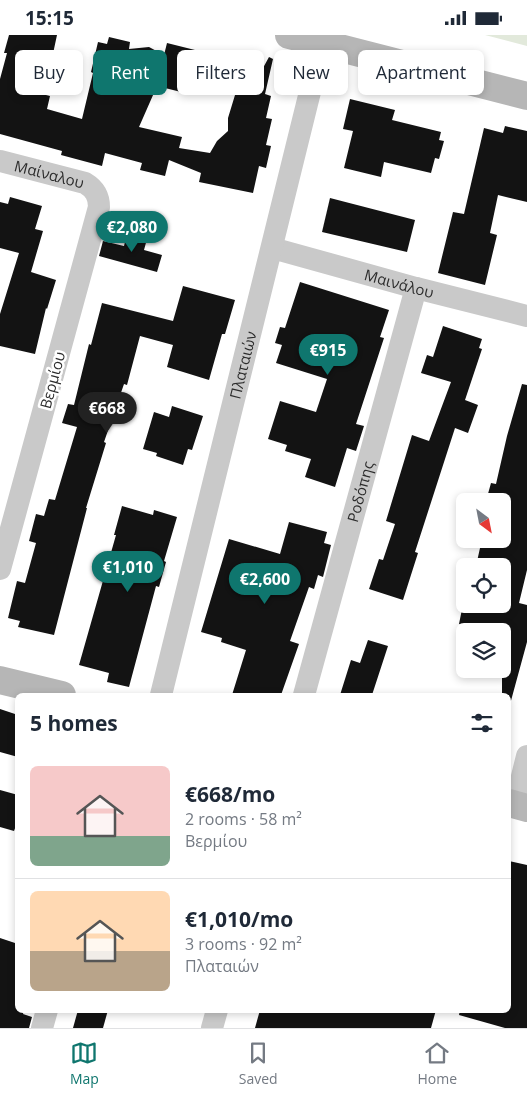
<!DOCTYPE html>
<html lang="en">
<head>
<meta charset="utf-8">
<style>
	:root { --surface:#fff; --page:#f6f6f7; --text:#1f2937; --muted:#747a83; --line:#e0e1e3; --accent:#0f766e }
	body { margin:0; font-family:"Open Sans",sans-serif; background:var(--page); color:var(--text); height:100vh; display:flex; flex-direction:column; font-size:19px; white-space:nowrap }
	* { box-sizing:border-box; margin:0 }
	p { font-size:16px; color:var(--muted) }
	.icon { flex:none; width:28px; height:28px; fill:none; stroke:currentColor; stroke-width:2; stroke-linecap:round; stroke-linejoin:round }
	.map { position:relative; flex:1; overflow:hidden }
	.side { position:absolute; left:15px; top:658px; width:496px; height:320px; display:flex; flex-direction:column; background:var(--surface); border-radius:8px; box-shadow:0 2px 8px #0003 }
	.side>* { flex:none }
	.banner { position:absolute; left:15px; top:15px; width:498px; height:45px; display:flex; gap:10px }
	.needle { width:32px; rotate:148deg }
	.buttons { position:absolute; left:456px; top:458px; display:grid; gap:10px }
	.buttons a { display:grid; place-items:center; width:55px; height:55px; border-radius:8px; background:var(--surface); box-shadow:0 2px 8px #0003; font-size:25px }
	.price { position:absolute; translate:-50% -42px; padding:0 11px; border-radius:18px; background:var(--accent); color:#fff; font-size:16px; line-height:32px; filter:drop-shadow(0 1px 2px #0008) }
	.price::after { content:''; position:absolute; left:50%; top:30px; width:15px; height:11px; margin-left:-8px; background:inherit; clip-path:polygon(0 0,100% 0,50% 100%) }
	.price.on { background:#222; color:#fff }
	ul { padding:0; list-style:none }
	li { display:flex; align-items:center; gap:15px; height:125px; padding:0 15px }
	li+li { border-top:1px solid var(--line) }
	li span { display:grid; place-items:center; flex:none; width:140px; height:100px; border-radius:8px; color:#555 }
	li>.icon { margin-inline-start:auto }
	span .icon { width:60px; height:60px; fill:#fffc; stroke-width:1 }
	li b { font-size:21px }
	h2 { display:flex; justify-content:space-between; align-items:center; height:60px; padding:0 15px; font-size:21px }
	.tag { padding:0 18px; border-radius:8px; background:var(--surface); box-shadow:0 2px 8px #0003; font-size:18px; line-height:45px }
	.tag.on { background:var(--accent); color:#fff }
	.status { display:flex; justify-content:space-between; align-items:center; height:35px; padding:0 25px; background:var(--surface); direction:ltr }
	.status svg { height:14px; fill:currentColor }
	.dock { display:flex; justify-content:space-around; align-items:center; height:70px; border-top:1px solid var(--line); background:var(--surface); font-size:14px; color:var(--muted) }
	.dock a { display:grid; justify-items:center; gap:2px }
	.dock .on { color:var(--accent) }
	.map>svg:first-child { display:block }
	.green { fill:#e2e9db }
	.building { fill:#131313 }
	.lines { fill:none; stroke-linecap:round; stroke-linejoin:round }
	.street { stroke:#c9c9c9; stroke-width:22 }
	.secondary { stroke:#b6b6b6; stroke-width:28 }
	.labels { text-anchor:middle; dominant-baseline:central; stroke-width:5; stroke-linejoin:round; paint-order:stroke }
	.street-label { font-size:15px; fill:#2c2c2c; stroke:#fff }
</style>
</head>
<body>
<div class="status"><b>15:15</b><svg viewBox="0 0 49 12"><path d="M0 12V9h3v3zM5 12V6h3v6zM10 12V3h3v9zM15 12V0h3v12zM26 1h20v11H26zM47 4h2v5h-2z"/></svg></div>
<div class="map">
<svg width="527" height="993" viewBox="0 0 527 993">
	<rect width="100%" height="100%" fill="#fff"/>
	<polygon class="green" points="485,0 527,0 527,11"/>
	<g class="building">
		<polygon points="9,0 57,0 51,28 46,27 38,58 50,61 47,74 82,84 93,38 91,37 98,7 107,9 109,2 130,7 129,14 149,12 164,20 167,8 203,17 193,60 157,51 139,92 182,102 179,113 210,118 217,106 228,96 228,83 235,60 241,53 251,55 269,22 273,24 265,59 271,61 266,83 272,84 266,110 271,111 266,133 259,131 253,158 199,147 201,138 169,125 165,141 140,135 142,128 105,118 102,131 61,120 62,116 0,99 0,44 7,18 4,18"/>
		<polygon points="350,64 395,75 392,85 441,97 439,105 444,106 439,124 435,123 431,138 384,127 381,142 344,133 353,96 343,94"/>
		<polygon points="505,91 527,96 527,167 498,160 490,198 497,200 485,250 438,238 453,177 464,179 484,93 503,98"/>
		<polygon points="10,162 42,171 35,194 43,196 31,237 56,245 47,274 46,273 35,319 0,311 0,279 19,218 0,213 0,167 8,169"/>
		<polygon points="330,163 415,185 407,217 322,197"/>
		<polygon points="127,199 147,204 144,215 162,220 157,237 99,221 103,206 124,211"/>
		<polygon points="300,247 389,275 380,302 384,303 356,389 364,391 356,416 347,413 335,452 305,442 311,424 285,416 287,410 268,404 280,366 316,377 327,344 276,328 282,310 275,308 280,292 285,293"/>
		<polygon points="183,251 235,265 225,299 222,299 209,345 167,332 173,310 140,301 127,350 124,349 104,407 106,408 86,473 87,473 54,600 18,592 20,586 8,583 17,546 25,548 36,508 29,506 36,479 44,481 49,464 55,465 74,402 77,392 62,388 68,369 74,370 89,309 91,310 102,268 173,286"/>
		<polygon points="443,291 482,304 479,313 482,314 465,365 478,370 468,398 455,393 415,517 418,518 403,565 369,554 379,524 383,525 395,489 386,486 412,400 429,406 451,347 421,338 427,320 433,322"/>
		<polygon points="522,349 527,350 527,535 519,568 527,570 527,607 509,673 509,660 502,660 502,596 465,596 467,591 459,589 463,569 502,569 502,531 476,531 482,504 502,504 502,466 486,466 491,448 496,449 507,401"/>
		<polygon points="172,371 203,381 192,415 188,414 183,430 156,421 157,418 143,414 154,377 169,382"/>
		<polygon points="122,471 153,480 154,475 177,482 164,526 166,527 159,552 156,551 129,652 107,647 109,638 79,630 116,500 114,500"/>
		<polygon points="289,487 327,497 324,508 331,510 323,542 318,540 314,554 309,552 290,606 299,609 281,660 232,660 246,615 221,607 222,603 201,597 229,504 280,519"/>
		<polygon points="368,605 388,611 372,660 340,660 351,625 360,628"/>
		<polygon points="0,674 18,680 18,722 0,717"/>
		<polygon points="0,755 18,760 18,785 14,796 0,792"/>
		<polygon points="509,826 527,830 527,993 505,993 459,980 460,975 509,975"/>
		<polygon points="0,903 18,909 18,975 24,975 23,979 32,982 29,993 0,993"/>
		<polygon points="78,975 108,975 103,993 73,993"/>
		<polygon points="260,975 436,975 431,993 255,993"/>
	</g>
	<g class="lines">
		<g class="street">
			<path id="s1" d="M0 126 85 148C95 154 99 161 99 172L0 534"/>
			<path id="s2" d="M272 213 416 253 527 281"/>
			<path id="s3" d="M161 660 324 0"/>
			<path id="s4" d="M304 660 416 253"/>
			<polyline points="515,770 527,721"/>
			<polyline points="42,993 47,975"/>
			<polyline points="212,993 217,975"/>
		</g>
		<g class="secondary">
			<polyline points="289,0 527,61"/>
			<polyline points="0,645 62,660"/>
			<polyline points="509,768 527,773"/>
		</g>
	</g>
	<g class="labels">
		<g class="street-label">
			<text stroke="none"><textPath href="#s1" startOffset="51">Μαίναλου</textPath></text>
			<text stroke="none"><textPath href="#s2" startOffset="132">Μαινάλου</textPath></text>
			<text stroke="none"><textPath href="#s3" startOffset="340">Πλαταιών</textPath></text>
			<text transform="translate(52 345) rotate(-75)">Βερμίου</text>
			<text stroke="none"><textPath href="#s4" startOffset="211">Ροδόπης</textPath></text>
		</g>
	</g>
</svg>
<div class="buttons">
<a><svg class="needle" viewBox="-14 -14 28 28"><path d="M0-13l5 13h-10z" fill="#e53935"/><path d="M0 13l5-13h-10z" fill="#747a83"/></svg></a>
<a><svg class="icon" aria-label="locate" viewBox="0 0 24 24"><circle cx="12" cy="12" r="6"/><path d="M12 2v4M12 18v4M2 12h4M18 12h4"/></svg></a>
<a><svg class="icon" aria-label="layers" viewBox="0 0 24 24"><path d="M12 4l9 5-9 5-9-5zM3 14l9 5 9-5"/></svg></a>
</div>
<b class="price" style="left:132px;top:218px">€2,080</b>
<b class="price" style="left:328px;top:341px">€915</b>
<b class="price on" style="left:107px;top:399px">€668</b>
<b class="price" style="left:128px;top:558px">€1,010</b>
<b class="price" style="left:265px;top:570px">€2,600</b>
<div class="banner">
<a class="tag">Buy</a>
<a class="tag on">Rent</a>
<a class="tag">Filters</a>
<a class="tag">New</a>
<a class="tag">Apartment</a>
</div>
<section class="side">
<h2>5 homes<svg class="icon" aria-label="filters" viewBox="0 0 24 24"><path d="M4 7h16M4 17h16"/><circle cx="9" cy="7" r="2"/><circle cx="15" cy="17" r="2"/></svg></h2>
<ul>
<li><span style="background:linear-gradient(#f6c9c9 70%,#7fa58c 0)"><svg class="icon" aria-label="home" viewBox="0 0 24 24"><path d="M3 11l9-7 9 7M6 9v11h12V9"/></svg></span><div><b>€668/mo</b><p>2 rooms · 58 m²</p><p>Βερμίου</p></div></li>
<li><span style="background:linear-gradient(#ffd9b3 60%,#b9a48a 0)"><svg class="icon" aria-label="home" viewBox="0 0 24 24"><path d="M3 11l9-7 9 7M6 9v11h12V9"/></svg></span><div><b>€1,010/mo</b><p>3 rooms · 92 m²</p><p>Πλαταιών</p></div></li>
</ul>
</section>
</div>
<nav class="dock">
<a class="on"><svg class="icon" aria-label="map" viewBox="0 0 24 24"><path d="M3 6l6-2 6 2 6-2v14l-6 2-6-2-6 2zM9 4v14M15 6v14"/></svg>Map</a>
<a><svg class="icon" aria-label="saved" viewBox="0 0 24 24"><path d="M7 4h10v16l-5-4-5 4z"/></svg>Saved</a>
<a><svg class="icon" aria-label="home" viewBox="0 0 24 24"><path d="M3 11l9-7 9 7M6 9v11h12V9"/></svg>Home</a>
</nav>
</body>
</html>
